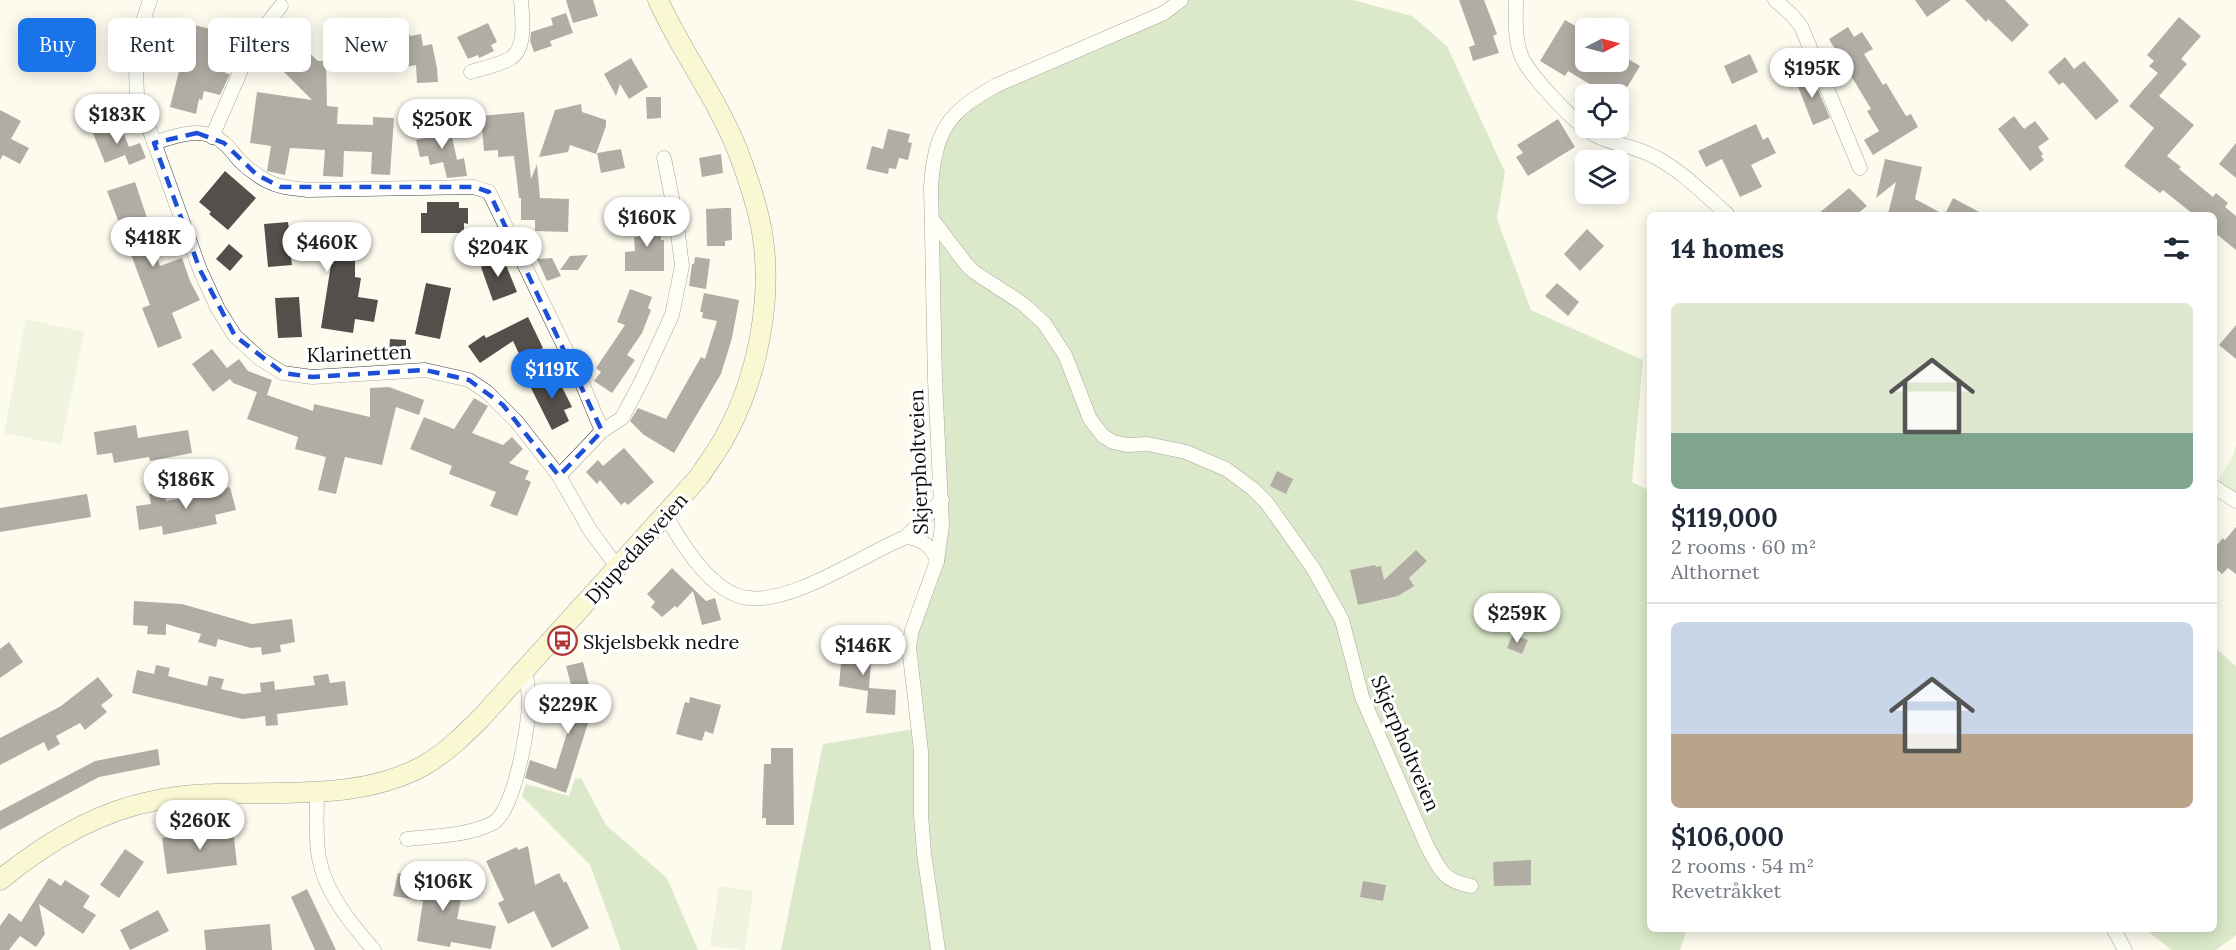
<!DOCTYPE html>
<html lang="en">
<head>
<meta charset="utf-8">
<style>
	:root { --surface:#fff; --page:#f6f6f7; --text:#1f2937; --muted:#747a83; --line:#e0e1e3; --accent:#1a73e8 }
	body { margin:0; font-family:Lora,serif; background:var(--page); color:var(--text); height:100vh; display:flex; flex-direction:column; font-size:22px; white-space:nowrap }
	* { box-sizing:border-box; margin:0 }
	p { font-size:20px; color:var(--muted) }
	.icon { flex:none; width:33px; height:33px; fill:none; stroke:currentColor; stroke-width:2; stroke-linecap:round; stroke-linejoin:round }
	.map { position:relative; flex:1; overflow:hidden }
	.details { position:absolute; left:1647px; top:212px; width:570px; height:720px; display:flex; flex-direction:column; background:var(--surface); border-radius:9px; box-shadow:0 3px 15px #0003 }
	.details>* { flex:none }
	.guide { position:absolute; left:18px; top:18px; width:570px; height:54px; display:flex; gap:12px }
	.needle { width:39px; rotate:84deg }
	.fabs { position:absolute; left:1575px; top:18px; display:grid; gap:12px }
	.fabs a { display:grid; place-items:center; width:54px; height:54px; border-radius:9px; background:var(--surface); box-shadow:0 3px 15px #0003; font-size:30px }
	.price { position:absolute; translate:-50% -51px; padding:0 14px; border-radius:21px; background:#fff; color:#222; font-size:20px; line-height:39px; filter:drop-shadow(0 2px 3px #0008) }
	.price::after { content:''; position:absolute; left:50%; top:36px; width:18px; height:14px; margin-left:-9px; background:inherit; clip-path:polygon(0 0,100% 0,50% 100%) }
	.price.current { background:var(--accent); color:#fff }
	ul { padding:0; list-style:none }
	li { display:grid; align-content:center; gap:12px; height:318px; padding:0 24px }
	li+li { border-top:2px solid var(--line) }
	li span { display:grid; place-items:center; height:186px; border-radius:9px; color:#555 }
	li>.icon { margin-inline-start:auto }
	span .icon { width:108px; height:108px; fill:#fffc; stroke-width:1 }
	li b { font-size:26px }
	h2 { display:flex; justify-content:space-between; align-items:center; height:72px; padding:0 24px; font-size:26px }
	.pill { padding:0 21px; border-radius:9px; background:var(--surface); box-shadow:0 3px 15px #0003; font-size:21px; line-height:54px }
	.pill.current { background:var(--accent); color:#fff }
	.map>svg:first-child { display:block }
	.green { fill:#cee4bc }
	.forest { fill:#b2d39d }
	.pitch { fill:#dfeccd }
	.building { fill:#544f4a }
	.lines { fill:none; stroke-linecap:round; stroke-linejoin:round }
	.street-casing { stroke:#404040; stroke-width:15 }
	.secondary-casing { stroke:#2f2f2f; stroke-width:21 }
	.street { stroke:#fff; stroke-width:14 }
	.secondary { stroke:#f6f2b1; stroke-width:20 }
	.marked { fill:none; stroke:#1d4ed8; stroke-width:4.5; stroke-dasharray:12 8; stroke-linejoin:round }
	.labels { text-anchor:middle; dominant-baseline:central; stroke-width:6; stroke-linejoin:round; paint-order:stroke }
	.street-label { font-size:20px; fill:#0d0d0d; stroke:#fff }
	.poi-label { font-size:20px; fill:#0d0d0d; stroke:#fff; text-anchor:start }
</style>
</head>
<body>
<div class="map">
<svg width="2236" height="950" viewBox="0 0 2236 950">
	<rect width="100%" height="100%" fill="#fdfbee"/>
	<polygon class="green" points="2236,445 2236,495 2217,483 2232,458"/>
	<g class="forest">
		<polygon points="1184,0 1353,0 1412,16 1447,46 1505,172 1497,219 1531,310 1643,360 1632,482 1650,491 1650,928 1687,929 1680,950 781,950 823,744 919,728 908,659 930,581 944,506 933,163 970,98"/>
		<polygon points="2214,647 2236,666 2236,935 2216,950 2172,950 2145,929 2214,928"/>
		<polygon points="581,778 606,825 667,878 698,950 621,950 590,865 522,796 526,784 569,796 575,779"/>
	</g>
	<g class="pitch">
		<polygon points="26,319 84,332 61,445 4,433"/>
		<polygon points="719,886 753,891 745,950 710,946"/>
	</g>
	<g class="building">
		<polygon points="566,0 593,0 598,16 573,23"/>
		<polygon points="1459,0 1484,0 1497,34 1493,36 1499,53 1473,61 1469,47 1475,45"/>
		<polygon points="1915,0 1951,0 1927,17"/>
		<polygon points="1965,0 2005,0 2029,25 2012,42 1988,19 1986,22"/>
		<polygon points="566,13 573,33 550,41 552,46 534,52 530,41 531,32 553,25 551,18"/>
		<polygon points="2179,17 2201,36 2181,59 2187,64 2159,96 2194,125 2167,156 2181,167 2179,169 2213,197 2216,193 2228,203 2225,207 2236,216 2236,250 2214,232 2214,214 2193,214 2163,190 2160,193 2124,166 2154,128 2129,106 2158,73 2149,66 2154,61 2147,55"/>
		<polygon points="165,18 223,32 222,36 233,39 225,73 230,74 220,95 204,91 202,100 199,99 196,114 170,107 184,51 183,47 159,41"/>
		<polygon points="367,18 371,40 409,33 410,36 421,34 423,46 432,44 437,68 438,82 417,83 416,65 401,68 399,59 396,60 396,68 385,70 357,65 361,45 347,48 343,22"/>
		<polygon points="1565,20 1586,32 1586,62 1618,62 1618,53 1640,66 1623,94 1606,94 1568,71 1565,76 1540,61"/>
		<polygon points="488,23 497,42 491,45 494,51 479,58 478,55 468,59 457,37"/>
		<polygon points="1848,27 1854,37 1862,32 1873,49 1864,54 1883,85 1886,83 1906,116 1911,114 1918,127 1873,155 1864,140 1879,131 1867,111 1871,109 1829,39"/>
		<polygon points="291,36 318,61 326,61 327,106 338,107 337,124 373,125 373,117 394,118 390,175 371,174 372,152 344,151 343,177 323,176 325,150 290,148 285,175 267,171 271,146 250,143 257,92 312,100 275,63 283,55 277,50"/>
		<polygon points="1750,54 1758,72 1732,84 1724,66"/>
		<polygon points="2065,57 2074,69 2084,61 2119,101 2096,120 2063,82 2059,85 2048,72"/>
		<polygon points="631,58 648,87 629,99 620,84 616,96 604,74"/>
		<polygon points="1811,73 1830,118 1813,125 1795,79"/>
		<polygon points="646,97 661,97 661,118 647,119"/>
		<polygon points="581,104 582,112 606,120 606,126 596,154 570,145 568,152 539,157 555,110"/>
		<polygon points="0,110 21,121 11,139 29,148 20,164 3,155 0,160"/>
		<polygon points="524,112 531,179 537,164 540,198 569,199 568,232 535,231 535,220 521,220 521,198 519,198 514,156 498,157 498,150 484,151 481,116"/>
		<polygon points="2014,116 2024,129 2035,121 2049,139 2038,147 2043,154 2041,156 2044,160 2030,171 1998,129"/>
		<polygon points="1558,119 1575,147 1528,176 1516,157 1523,153 1517,145"/>
		<polygon points="115,122 121,135 124,134 129,147 140,143 146,158 129,165 125,155 105,163 92,131"/>
		<polygon points="449,123 457,160 464,158 467,176 447,178 443,162 430,165 428,156 420,157 416,140 426,138 424,128"/>
		<polygon points="1756,124 1763,140 1768,137 1776,153 1751,165 1762,187 1740,197 1722,159 1706,167 1698,151"/>
		<polygon points="888,129 910,134 908,142 912,143 908,160 899,158 896,169 889,168 888,174 866,169 872,146 883,149"/>
		<polygon points="2236,143 2236,178 2219,164"/>
		<polygon points="621,149 625,168 601,173 597,153"/>
		<polygon points="721,154 723,173 702,177 699,158"/>
		<polygon points="1885,159 1922,167 1915,199 1943,214 1888,214 1896,182 1876,198"/>
		<polygon points="225,171 256,198 228,230 209,214 211,212 199,202"/>
		<polygon points="135,182 147,218 143,219 160,266 182,258 190,281 200,300 172,313 182,338 158,348 142,308 150,305 107,191"/>
		<polygon points="1849,188 1867,206 1857,214 1818,214"/>
		<polygon points="1953,198 1983,214 1945,214"/>
		<polygon points="427,202 459,202 459,208 468,208 468,224 464,223 464,233 421,233 421,213 427,213"/>
		<polygon points="725,208 731,208 732,240 725,241 725,246 707,246 706,209"/>
		<polygon points="641,218 658,218 658,220 661,220 661,240 664,240 664,271 625,271 625,252 635,251 634,237 638,237 639,220 641,220"/>
		<polygon points="288,222 290,237 294,236 294,244 322,243 322,232 355,231 355,277 361,278 358,297 378,300 374,322 355,319 353,333 321,328 332,258 291,258 292,265 268,267 264,224"/>
		<polygon points="1587,229 1604,246 1580,271 1564,254"/>
		<polygon points="229,244 243,256 230,271 216,259"/>
		<polygon points="501,253 517,292 493,301 481,267 488,264 486,258"/>
		<polygon points="588,255 578,270 560,270 570,256"/>
		<polygon points="695,257 710,259 706,289 689,286 692,264 694,264"/>
		<polygon points="552,258 561,276 547,281 537,259"/>
		<polygon points="426,283 451,288 440,339 415,334"/>
		<polygon points="1557,283 1579,302 1568,316 1545,296"/>
		<polygon points="630,289 652,297 648,308 651,310 642,333 627,355 635,360 612,393 594,381 601,372 596,368 625,325 617,322"/>
		<polygon points="704,293 739,300 732,338 721,374 674,453 644,435 630,421 638,408 666,419 701,357 705,359 717,321 702,318 703,312 700,312"/>
		<polygon points="299,297 302,337 278,338 275,298"/>
		<polygon points="528,317 543,348 521,358 513,341 480,363 468,346 484,335 486,338"/>
		<polygon points="2236,325 2236,359 2219,345"/>
		<polygon points="390,339 406,340 406,357 389,356"/>
		<polygon points="212,349 227,368 239,359 248,371 272,380 267,395 313,411 314,404 370,417 370,388 389,387 424,400 419,415 396,407 382,465 345,457 336,494 318,490 326,457 295,449 298,437 247,419 257,392 233,383 230,379 213,392 192,364"/>
		<polygon points="555,373 572,407 564,410 569,421 552,430 530,386"/>
		<polygon points="474,398 488,406 472,433 503,445 512,437 523,449 509,463 529,471 525,479 531,482 517,516 490,506 496,492 449,474 452,466 410,449 424,417 454,429"/>
		<polygon points="136,425 138,438 188,430 192,453 150,461 149,457 114,463 112,453 97,455 94,432"/>
		<polygon points="624,448 654,482 628,505 625,502 621,505 600,480 597,484 586,472 598,460 603,466"/>
		<polygon points="1277,471 1293,479 1286,494 1270,486"/>
		<polygon points="214,481 216,491 230,487 236,510 215,515 217,524 163,535 162,526 139,530 136,506 151,504 149,494 164,492 166,501 184,498 201,494 199,485"/>
		<polygon points="87,494 91,517 0,532 0,508"/>
		<polygon points="2236,527 2236,574 2228,568 2222,574 2214,567 2214,548 2223,538 2225,540"/>
		<polygon points="1416,550 1427,561 1409,578 1414,586 1398,596 1358,605 1350,570 1375,565 1376,567 1381,566 1384,580"/>
		<polygon points="672,568 706,601 715,598 721,620 702,625 693,591 677,608 675,606 662,617 651,607 655,602 647,594"/>
		<polygon points="134,601 182,604 252,624 292,619 295,642 280,645 281,652 262,655 261,647 251,648 218,639 216,647 198,642 201,634 166,624 166,635 147,634 148,626 133,625"/>
		<polygon points="1513,634 1528,640 1522,654 1507,648"/>
		<polygon points="839,636 863,638 862,648 872,649 869,688 896,690 895,715 866,713 868,691 839,686 842,652 837,652"/>
		<polygon points="9,642 23,662 0,678 0,649"/>
		<polygon points="583,662 594,704 566,793 525,778 530,760 556,769 576,703 566,666"/>
		<polygon points="156,665 170,668 168,676 207,686 209,676 224,679 221,689 243,694 261,692 260,683 274,681 275,690 315,685 313,676 328,674 330,683 345,681 348,705 277,714 278,725 266,726 265,716 242,719 132,693 137,670 154,674"/>
		<polygon points="98,677 113,696 101,705 107,712 85,730 80,723 56,736 60,744 48,751 44,742 0,765 0,738 61,706"/>
		<polygon points="690,697 721,705 713,734 705,731 702,741 676,734 685,702 689,703"/>
		<polygon points="771,748 793,748 794,825 766,825 766,818 762,818 764,764 771,764"/>
		<polygon points="158,749 160,765 99,777 0,830 0,811 95,761"/>
		<polygon points="233,829 237,865 167,874 162,838"/>
		<polygon points="528,846 535,885 559,873 564,883 566,881 589,928 552,948 534,911 508,924 498,903 504,900 486,861 517,847 518,850"/>
		<polygon points="125,849 144,862 119,898 100,885"/>
		<polygon points="1531,860 1531,885 1494,886 1493,862"/>
		<polygon points="398,873 430,879 431,874 465,880 457,919 496,926 491,949 451,942 450,947 417,941 423,901 393,896"/>
		<polygon points="49,878 61,886 65,880 90,896 83,907 96,915 83,934 39,904 45,934 36,947 20,936 9,950 0,950 0,926 9,913 21,922"/>
		<polygon points="1363,881 1386,885 1383,901 1360,897"/>
		<polygon points="307,889 336,950 315,950 291,897"/>
		<polygon points="158,910 169,931 130,950 120,930"/>
		<polygon points="270,924 272,950 206,950 204,930"/>
	</g>
	<g class="lines">
		<defs>
			<g id="street">
				<polyline points="150,0 135,46 137,95 200,270 218,309 235,336 259,358 283,373 312,377 425,370 469,380 487,392 517,422 559,476 590,530 618,568"/>
				<path d="M1516 0C1516 18 1514 37 1521 55 1528 74 1576 125 1595 135 1614 145 1636 146 1655 157 1682 171 1704 194 1727 214"/>
				<polyline points="1775,0 1792,15 1801,26 1860,168"/>
				<path d="M471 72C483 68 500 65 511 58 527 47 522 17 521 0"/>
				<polyline points="212,137 254,40 281,6"/>
				<path d="M154 143C177 135 204 125 225 144 231 149 235 156 240 161 248 169 258 176 267 181 280 188 293 188 308 190L474 187 489 192 582 383 602 431"/>
				<path d="M932 219 966 264 974 272 1023 304 1044 323 1065 355 1090 419 1103 436 1113 442 1127 445 1148 444 1186 452 1226 469 1253 489 1267 503 1313 568 1342 620 1362 697 1427 846C1440 870 1443 881 1471 886"/>
				<polyline points="559,476 602,431 622,418 642,380 672,315 682,266 676,218 664,158"/>
				<polyline points="2214,487 2236,501"/>
				<path d="M666 516C682 544 712 594 748 598 793 604 864 554 906 537 922 539 932 546 937 561"/>
				<polyline points="906,537 942,500"/>
				<path d="M317 792C317 814 315 836 319 858 325 892 351 924 374 950"/>
				<path d="M407 839C436 836 467 836 493 823 514 812 529 726 529 702 529 691 527 681 525 670"/>
				<polyline points="2113,928 2125,950"/>
				<path d="M938 950 924 853 921 815V751L909 647 912 630 937 561 942 526 935 380 931 186C935 130 948 112 997 85L1164 13 1181 0"/>
			</g>
			<path id="secondary" d="M0 880C44 844 96 812 153 801 240 782 342 810 423 766 446 753 464 735 482 717L699 477C708 463 718 450 726 435 758 376 773 298 762 232 757 204 747 175 737 149 716 97 681 51 658 0"/>
		</defs>
		<use href="#street" class="street-casing"/>
		<use href="#secondary" class="secondary-casing"/>
		<use href="#street" class="street"/>
		<use href="#secondary" class="secondary"/>
	</g>
	<path d="M0 0H2236V950H0ZM197 133 224 143 257 175 281 187H474L489 192 602 431 559 476 503 405 469 380 425 370 312 377 283 373 235 336 200 270 154 143Z" fill="#fdfbee" fill-opacity=".55" fill-rule="evenodd"/>
	<path class="marked" d="M197 133 224 143 257 175 281 187H474L489 192 602 431 559 476 503 405 469 380 425 370 312 377 283 373 235 336 200 270 154 143Z"/>
	<defs>
		<symbol id="bus-ring" viewBox="-11 -11 22 22"><circle r="9.5" fill="#fff" stroke="#ad3635" stroke-width="1.5"/><path d="M-5-6H5V4H4V6H2V4H-2V6H-4V4H-5ZM-3.5-4V0h7V-4ZM-3.5 1.2v1.5H-2V1.2ZM2 1.2v1.5H3.5V1.2Z" fill="#ad3635"/></symbol>
	</defs>
	<g fill-rule="evenodd">
		<use href="#bus-ring" x="546" y="624" width="33" height="33"/>
	</g>
	<g class="labels">
		<g class="street-label">
			<text transform="translate(359 353) rotate(-2)">Klarinetten</text>
			<text transform="translate(918 462) rotate(-92)">Skjerpholtveien</text>
			<text transform="translate(636 548) rotate(-48)">Djupedalsveien</text>
			<text transform="translate(1406 743) rotate(67)">Skjerpholtveien</text>
		</g>
		<g class="poi-label">
			<text x="583" y="641">Skjelsbekk nedre</text>
		</g>
	</g>
</svg>
<div class="fabs">
<a><svg class="needle" viewBox="-14 -14 28 28"><path d="M0-13l5 13h-10z" fill="#e53935"/><path d="M0 13l5-13h-10z" fill="#747a83"/></svg></a>
<a><svg class="icon" aria-label="locate" viewBox="0 0 24 24"><circle cx="12" cy="12" r="6"/><path d="M12 2v4M12 18v4M2 12h4M18 12h4"/></svg></a>
<a><svg class="icon" aria-label="layers" viewBox="0 0 24 24"><path d="M12 4l9 5-9 5-9-5zM3 14l9 5 9-5"/></svg></a>
</div>
<b class="price" style="left:1812px;top:99px">$195K</b>
<b class="price" style="left:117px;top:145px">$183K</b>
<b class="price" style="left:442px;top:150px">$250K</b>
<b class="price" style="left:647px;top:248px">$160K</b>
<b class="price" style="left:153px;top:268px">$418K</b>
<b class="price" style="left:327px;top:273px">$460K</b>
<b class="price" style="left:498px;top:278px">$204K</b>
<b class="price current" style="left:552px;top:400px">$119K</b>
<b class="price" style="left:186px;top:510px">$186K</b>
<b class="price" style="left:1517px;top:644px">$259K</b>
<b class="price" style="left:863px;top:676px">$146K</b>
<b class="price" style="left:568px;top:735px">$229K</b>
<b class="price" style="left:200px;top:851px">$260K</b>
<b class="price" style="left:443px;top:912px">$106K</b>
<div class="guide">
<a class="pill current">Buy</a>
<a class="pill">Rent</a>
<a class="pill">Filters</a>
<a class="pill">New</a>
</div>
<section class="details">
<h2>14 homes<svg class="icon" aria-label="filters" viewBox="0 0 24 24"><path d="M4 7h16M4 17h16"/><circle cx="9" cy="7" r="2"/><circle cx="15" cy="17" r="2"/></svg></h2>
<ul>
<li><span style="background:linear-gradient(#dfe7d0 70%,#7fa58c 0)"><svg class="icon" aria-label="home" viewBox="0 0 24 24"><path d="M3 11l9-7 9 7M6 9v11h12V9"/></svg></span><div><b>$119,000</b><p>2 rooms · 60 m²</p><p>Althornet</p></div></li>
<li><span style="background:linear-gradient(#c9d6e8 60%,#b9a48a 0)"><svg class="icon" aria-label="home" viewBox="0 0 24 24"><path d="M3 11l9-7 9 7M6 9v11h12V9"/></svg></span><div><b>$106,000</b><p>2 rooms · 54 m²</p><p>Revetråkket</p></div></li>
</ul>
</section>
</div>
</body>
</html>
